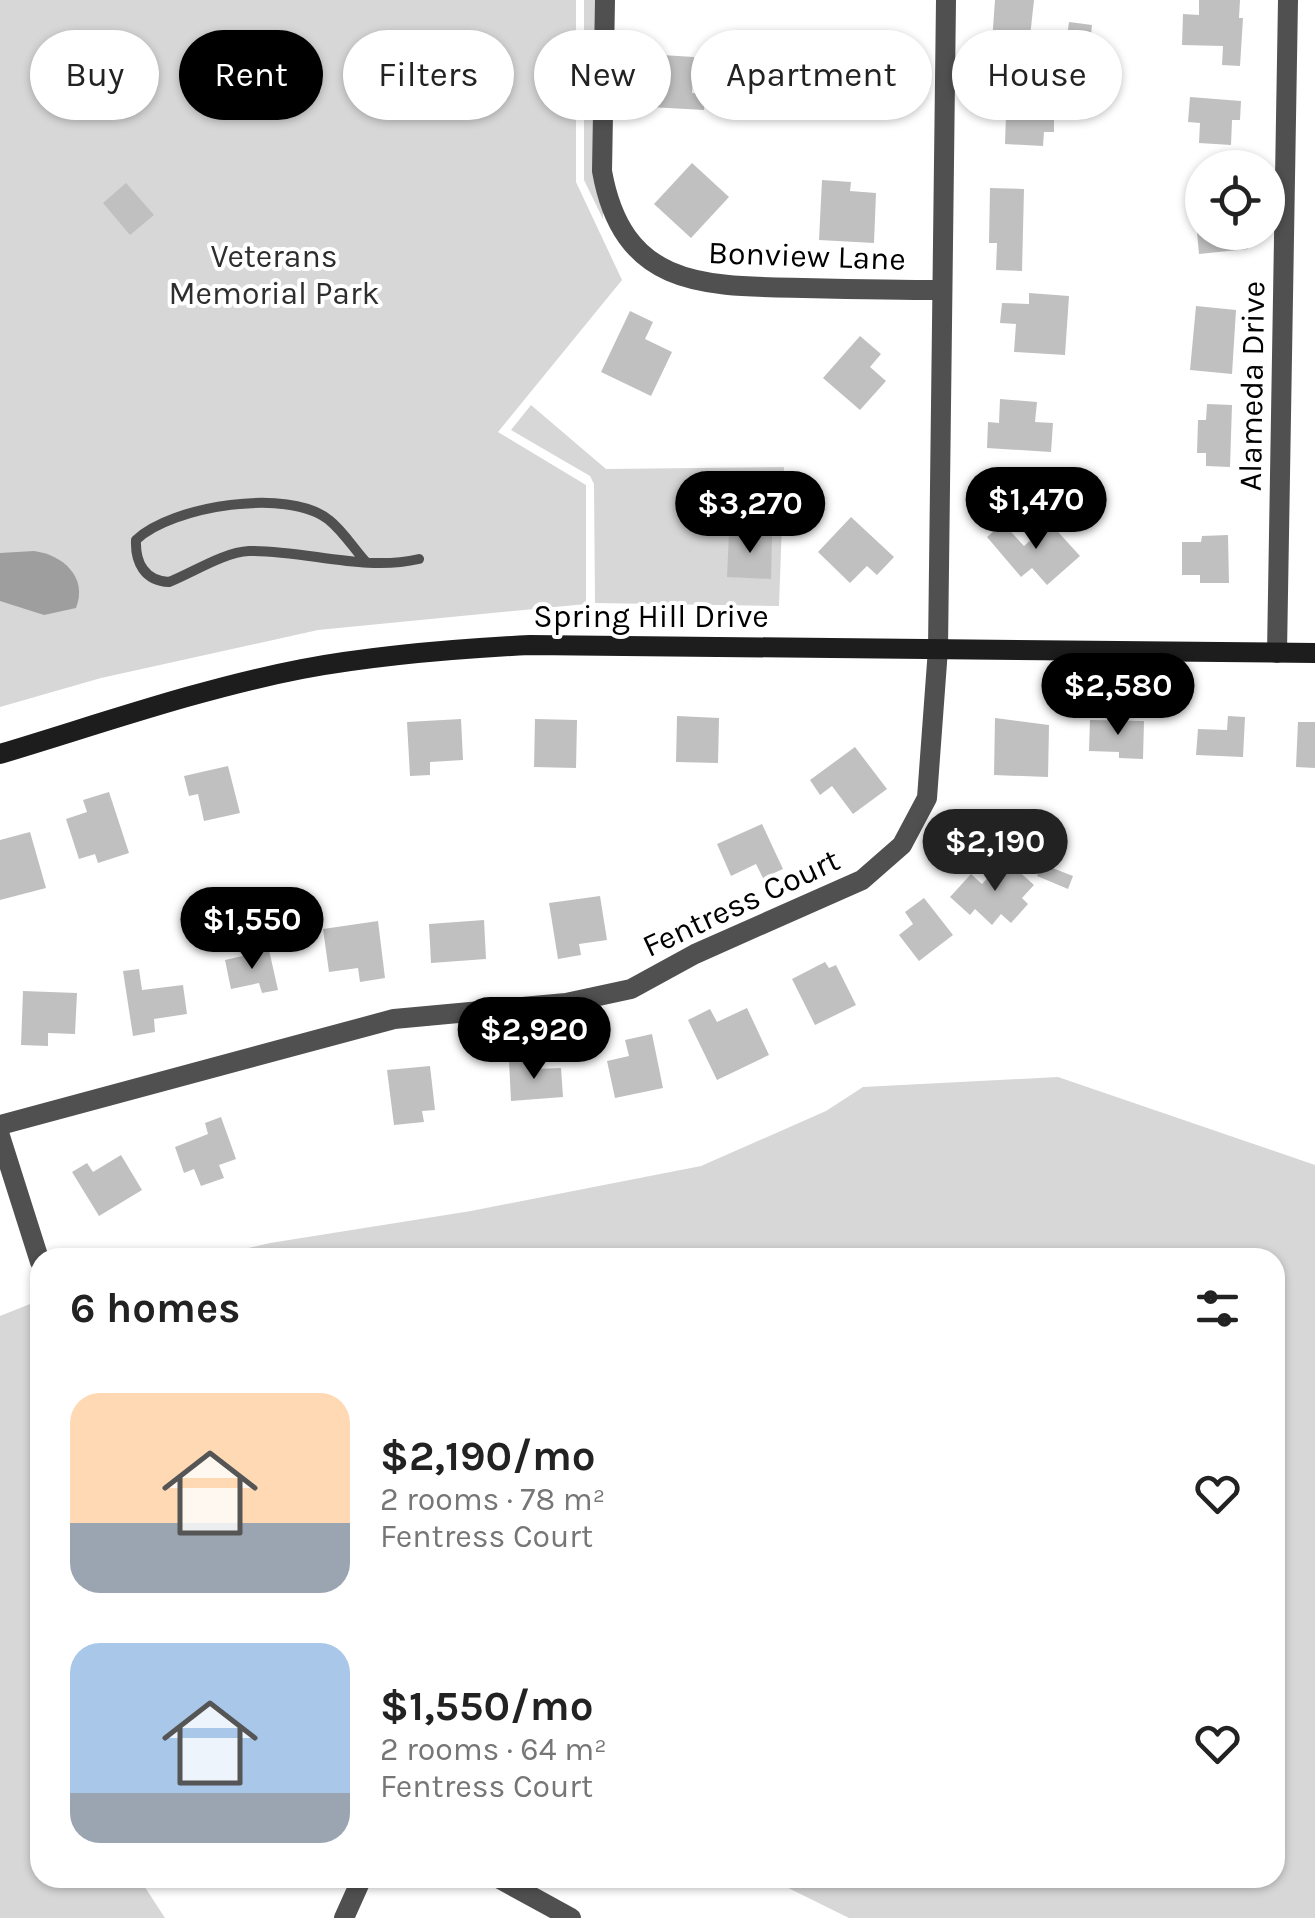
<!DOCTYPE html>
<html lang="en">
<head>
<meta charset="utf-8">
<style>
	:root { --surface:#fff; --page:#f6f6f6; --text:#222; --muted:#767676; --accent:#000 }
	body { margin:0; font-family:Karla,sans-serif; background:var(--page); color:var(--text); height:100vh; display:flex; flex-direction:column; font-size:38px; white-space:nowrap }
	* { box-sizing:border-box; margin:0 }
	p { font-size:32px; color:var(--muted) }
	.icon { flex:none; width:55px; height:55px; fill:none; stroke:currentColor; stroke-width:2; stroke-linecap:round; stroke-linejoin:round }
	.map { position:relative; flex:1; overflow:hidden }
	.drawer { position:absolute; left:30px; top:1248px; width:1255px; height:640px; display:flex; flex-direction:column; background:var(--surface); border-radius:30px; box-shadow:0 2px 8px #0004 }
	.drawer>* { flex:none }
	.hud { position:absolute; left:30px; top:30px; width:1255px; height:90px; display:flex; gap:20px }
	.controls { position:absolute; left:1185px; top:150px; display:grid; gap:20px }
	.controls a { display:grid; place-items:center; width:100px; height:100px; border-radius:50%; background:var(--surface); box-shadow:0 2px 8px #0004; font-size:50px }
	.price { position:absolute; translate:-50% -85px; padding:0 22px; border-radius:35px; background:var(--accent); color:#fff; font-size:32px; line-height:65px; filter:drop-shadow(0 2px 5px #0008) }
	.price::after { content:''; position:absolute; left:50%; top:60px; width:30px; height:22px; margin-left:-15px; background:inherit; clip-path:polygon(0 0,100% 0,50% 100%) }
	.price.selected { background:#222; color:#fff }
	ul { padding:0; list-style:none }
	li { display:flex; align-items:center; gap:30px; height:250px; padding:0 40px }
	li span { display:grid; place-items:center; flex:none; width:280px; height:200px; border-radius:30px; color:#555 }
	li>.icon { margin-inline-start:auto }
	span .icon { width:120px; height:120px; fill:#fffc; stroke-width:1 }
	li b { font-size:42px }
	h2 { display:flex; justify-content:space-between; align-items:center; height:120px; padding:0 40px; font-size:42px }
	.chip { padding:0 35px; border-radius:45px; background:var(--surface); box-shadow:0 2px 8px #0004; font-size:35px; line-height:90px }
	.chip.selected { background:var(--accent); color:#fff }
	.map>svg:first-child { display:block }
	.green { fill:#d7d7d7 }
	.water { fill:#9e9e9e }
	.building { fill:#c0c0c0 }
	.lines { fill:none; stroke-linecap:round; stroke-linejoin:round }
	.service { stroke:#505050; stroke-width:10 }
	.minor { stroke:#505050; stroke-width:20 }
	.secondary { stroke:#1d1d1d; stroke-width:20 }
	.labels { text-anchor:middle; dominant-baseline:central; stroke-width:8; stroke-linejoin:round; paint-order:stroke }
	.park-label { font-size:32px; fill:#2e2e2e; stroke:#fff }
	.street-label { font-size:32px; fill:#000; stroke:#fff }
</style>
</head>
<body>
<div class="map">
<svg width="1315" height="1918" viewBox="0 0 1315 1918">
	<rect width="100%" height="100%" fill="#fff"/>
	<g class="green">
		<polygon points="0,0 576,0 576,182 622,280 498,432 586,485 586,604 318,630 101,678 0,707"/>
		<polygon points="584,0 602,0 603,219 584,180"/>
		<polygon points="531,405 606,469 784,467 779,606 595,603 594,484 590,476 511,430"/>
		<polygon points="1058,1077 1315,1165 1315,1918 849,1918 768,1878 1275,1878 1275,1258 210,1257 270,1243 471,1211 701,1166 826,1111 863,1087"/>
		<polygon points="40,1300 40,1878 139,1878 165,1918 0,1918 0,1316"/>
	</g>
	<path class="water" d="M34 551C63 555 88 577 76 608L44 615 0 601V553Z"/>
	<g class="building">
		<polygon points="995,0 1034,0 1029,46 992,42"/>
		<polygon points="1199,0 1240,0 1239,18 1243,18 1240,66 1222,65 1223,46 1182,45 1183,14 1199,15"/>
		<polygon points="1069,22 1092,25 1089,54 1065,51"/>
		<polygon points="662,55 694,57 692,93 705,94 704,110 650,107 651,84 660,85"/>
		<polygon points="854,61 886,64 884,90 901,91 899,118 849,113"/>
		<polygon points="993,95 1044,98 1043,116 1054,116 1054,132 1044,132 1043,146 1005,144 1006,115 992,114"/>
		<polygon points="1190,97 1241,101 1240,120 1232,120 1231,145 1199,143 1200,123 1188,122"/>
		<polygon points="692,163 729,197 691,238 654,204"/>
		<polygon points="822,180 851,182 850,191 876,193 874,243 819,240"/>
		<polygon points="126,183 154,215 130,235 103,203"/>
		<polygon points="990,188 1024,189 1022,271 996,270 997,243 989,243"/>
		<polygon points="1197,232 1246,232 1248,249 1199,254"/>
		<polygon points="1029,293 1069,296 1065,355 1014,352 1016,324 1000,323 1002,303 1029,304"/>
		<polygon points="1196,306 1236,310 1232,374 1190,370"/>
		<polygon points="630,311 653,322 645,339 672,352 651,396 601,372"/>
		<polygon points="860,336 881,354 870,367 886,381 860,410 823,378"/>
		<polygon points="1000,399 1037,402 1035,422 1053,423 1051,452 987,448 988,422 999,423"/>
		<polygon points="1207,404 1232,405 1230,467 1206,466 1206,453 1197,453 1198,420 1206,420"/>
		<polygon points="851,517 894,557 877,575 867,566 850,583 818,552"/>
		<polygon points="1003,523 1024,546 1050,523 1080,556 1047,585 1032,568 1021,577 987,537"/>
		<polygon points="729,533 772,535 771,579 727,577"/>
		<polygon points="1228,535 1229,583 1200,583 1200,575 1182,575 1182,542 1201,542 1202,536"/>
		<polygon points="677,716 719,718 718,763 676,762"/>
		<polygon points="1228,716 1245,717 1243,757 1196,755 1198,729 1227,730"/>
		<polygon points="995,718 1049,725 1048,777 994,775"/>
		<polygon points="461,719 463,760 430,762 430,775 410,776 407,722"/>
		<polygon points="535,719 577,720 576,768 534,767"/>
		<polygon points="1090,720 1144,721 1143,759 1119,758 1119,752 1089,751"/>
		<polygon points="1298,722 1315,722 1315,768 1296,767"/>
		<polygon points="855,747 887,789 853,814 832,786 820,795 810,780"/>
		<polygon points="228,766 240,813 204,821 198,794 189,796 184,776"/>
		<polygon points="109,792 129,853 98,863 95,854 79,859 66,819 87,812 83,800"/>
		<polygon points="762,824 783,869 763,878 756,864 731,876 717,844"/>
		<polygon points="30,832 46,888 0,900 0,840"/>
		<polygon points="1005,859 1034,885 1022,898 1028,904 1011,923 1001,914 992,925 975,909 970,915 950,897 971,874 982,884"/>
		<polygon points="1042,864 1073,876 1068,889 1037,876"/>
		<polygon points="600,896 607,940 579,944 581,955 558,959 549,903"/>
		<polygon points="924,898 953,935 919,961 899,935 913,924 905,912"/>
		<polygon points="484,920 486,959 431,963 429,924"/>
		<polygon points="378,921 385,978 360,982 358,968 329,972 323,929"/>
		<polygon points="269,950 278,990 262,993 259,983 231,989 225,960"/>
		<polygon points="825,962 829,968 836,965 856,1005 815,1025 792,979"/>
		<polygon points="139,969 142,990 183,985 187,1014 154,1019 155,1032 133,1036 123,971"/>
		<polygon points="23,991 77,993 75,1034 48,1033 48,1046 21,1045"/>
		<polygon points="747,1008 769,1055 717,1080 688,1020 710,1009 717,1022"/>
		<polygon points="652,1034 663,1088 615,1098 607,1061 629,1056 625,1040"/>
		<polygon points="533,1060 533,1069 561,1068 563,1097 511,1101 509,1061"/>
		<polygon points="430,1066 435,1110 422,1111 424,1122 394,1125 387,1070"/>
		<polygon points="221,1117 236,1159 219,1165 224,1178 201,1186 194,1169 184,1173 175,1147 208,1134 205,1123"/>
		<polygon points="121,1155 142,1190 99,1216 72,1172 87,1163 93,1172"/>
	</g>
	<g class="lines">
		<path class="service" d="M366 562C354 549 343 531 329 520 289 487 171 506 136 540 135 563 145 581 169 582 192 573 224 552 249 551 306 550 363 572 419 559"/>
		<g class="minor">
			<path d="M605 0 602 171C623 289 705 286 803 288 849 289 895 290 941 290"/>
			<polyline points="1277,653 1288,0"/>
			<polyline points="0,1125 394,1019 566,1003 631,989 695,954 862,880 902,845 927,798 938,649 946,0"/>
			<polyline points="0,1136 40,1262"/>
			<polyline points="498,1878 571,1918"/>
			<polyline points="344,1918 362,1878"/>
		</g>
		<path class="secondary" d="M0 754C100 724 199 689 302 669 377 655 453 649 530 645L1315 653"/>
	</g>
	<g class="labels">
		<g class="park-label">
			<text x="274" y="256">Veterans<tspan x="274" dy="37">Memorial Park</tspan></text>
		</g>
		<g class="street-label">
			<text transform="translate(807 256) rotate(2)">Bonview Lane</text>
			<text transform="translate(1252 386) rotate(-89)">Alameda Drive</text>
			<text x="651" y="616">Spring Hill Drive</text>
			<text transform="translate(741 903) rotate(-25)">Fentress Court</text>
		</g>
	</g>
</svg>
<div class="controls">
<a><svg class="icon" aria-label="locate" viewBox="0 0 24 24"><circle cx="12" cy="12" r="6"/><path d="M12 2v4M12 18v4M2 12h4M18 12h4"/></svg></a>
</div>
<b class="price" style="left:1036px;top:552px">$1,470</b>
<b class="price" style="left:750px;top:556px">$3,270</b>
<b class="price" style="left:1118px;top:738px">$2,580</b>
<b class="price selected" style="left:995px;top:894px">$2,190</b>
<b class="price" style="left:252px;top:972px">$1,550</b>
<b class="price" style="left:534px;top:1082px">$2,920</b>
<div class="hud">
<a class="chip">Buy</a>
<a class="chip selected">Rent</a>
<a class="chip">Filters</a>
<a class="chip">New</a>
<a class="chip">Apartment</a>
<a class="chip">House</a>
</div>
<section class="drawer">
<h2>6 homes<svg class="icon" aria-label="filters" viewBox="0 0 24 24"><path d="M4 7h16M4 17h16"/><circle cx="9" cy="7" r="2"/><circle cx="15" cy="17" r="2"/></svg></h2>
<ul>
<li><span style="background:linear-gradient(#ffd9b3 65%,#9aa5b1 0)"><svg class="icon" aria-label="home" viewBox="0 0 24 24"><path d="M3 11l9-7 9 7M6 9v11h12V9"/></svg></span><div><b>$2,190/mo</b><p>2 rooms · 78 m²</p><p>Fentress Court</p></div><svg class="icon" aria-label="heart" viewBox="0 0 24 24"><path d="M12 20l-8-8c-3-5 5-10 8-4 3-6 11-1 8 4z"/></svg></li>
<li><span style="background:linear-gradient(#a9c7e8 75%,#9aa5b1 0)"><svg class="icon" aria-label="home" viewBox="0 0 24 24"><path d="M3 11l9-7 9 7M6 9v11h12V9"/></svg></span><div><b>$1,550/mo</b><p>2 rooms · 64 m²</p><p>Fentress Court</p></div><svg class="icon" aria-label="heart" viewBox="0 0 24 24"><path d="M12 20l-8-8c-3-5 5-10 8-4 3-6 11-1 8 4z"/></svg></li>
</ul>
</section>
</div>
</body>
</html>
